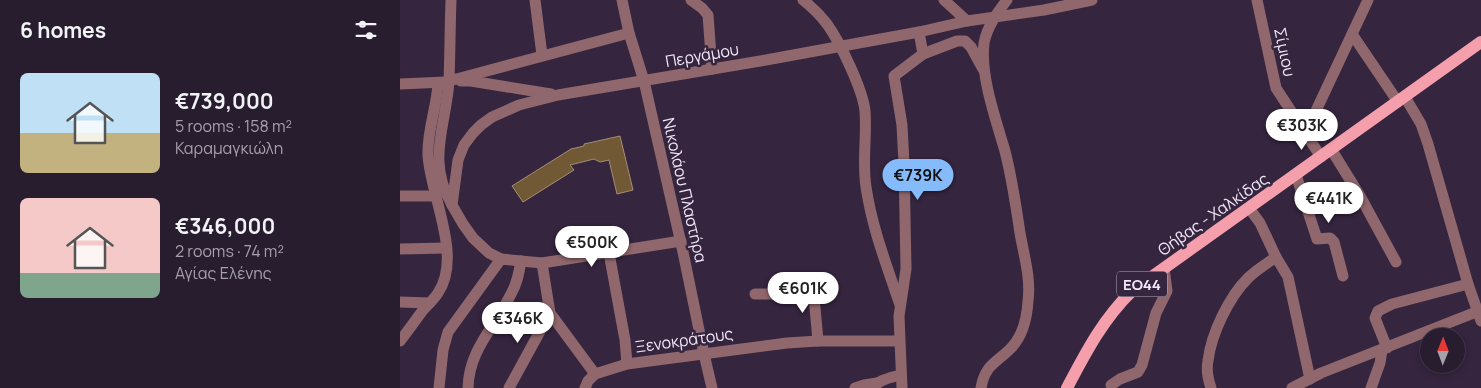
<!DOCTYPE html>
<html lang="en">
<head>
<meta charset="utf-8">
<style>
	:root { --surface:#281c2f; --page:#34293b; --text:#f1f3f6; --muted:#a5a1aa; --line:#443a4b; --accent:#85bbfb }
	body { margin:0; font-family:Manrope,sans-serif; background:var(--page); color:var(--text); height:100vh; display:flex; flex-direction:column; font-size:19px; white-space:nowrap }
	* { box-sizing:border-box; margin:0 }
	p { font-size:16px; color:var(--muted) }
	.icon { flex:none; width:28px; height:28px; fill:none; stroke:currentColor; stroke-width:2; stroke-linecap:round; stroke-linejoin:round }
	.map { position:relative; flex:1; overflow:hidden }
	.details { display:flex; flex-direction:column; background:var(--surface); width:400px }
	.details>* { flex:none }
	.needle { width:32px; rotate:1deg }
	.tools { position:absolute; left:1020px; top:328px; display:grid; gap:10px }
	.tools a { display:grid; place-items:center; width:45px; height:45px; border-radius:50%; background:var(--surface); box-shadow:0 2px 8px #0003,0 0 0 1px var(--line); font-size:25px }
	.price { position:absolute; translate:-50% -42px; padding:0 11px; border-radius:18px; background:#fff; color:#222; font-size:16px; line-height:32px; filter:drop-shadow(0 1px 2px #0008) }
	.price::after { content:''; position:absolute; left:50%; top:30px; width:15px; height:11px; margin-left:-8px; background:inherit; clip-path:polygon(0 0,100% 0,50% 100%) }
	.price.selected { background:var(--accent); color:#111 }
	ul { padding:0; list-style:none }
	li { display:flex; align-items:center; gap:15px; height:125px; padding:0 20px }
	li span { display:grid; place-items:center; flex:none; width:140px; height:100px; border-radius:8px; color:#555 }
	li>.icon { margin-inline-start:auto }
	span .icon { width:60px; height:60px; fill:#fffc; stroke-width:1 }
	li b { font-size:21px }
	h2 { display:flex; justify-content:space-between; align-items:center; height:60px; padding:0 20px; font-size:21px }
	main { display:flex; flex:1; min-height:0 }
	.map>svg:first-child { display:block }
	.building { fill:#715935; stroke:#a48f71 }
	.lines { fill:none; stroke-linecap:round; stroke-linejoin:round }
	.minor { stroke:#90676c; stroke-width:11 }
	.major { stroke:#f49fab; stroke-width:12 }
	.labels { text-anchor:middle; dominant-baseline:central; stroke-width:5; stroke-linejoin:round; paint-order:stroke }
	.shield { fill:#35253f; stroke:#b9aec0; stroke-width:1 }
	.shield-label { font-size:15px; font-weight:bold; fill:#f2e8f8 }
	.street-label { font-size:16px; fill:#f2e8f8; stroke:#35253f }
</style>
</head>
<body>
<main>
<section class="details">
<h2>6 homes<svg class="icon" aria-label="filters" viewBox="0 0 24 24"><path d="M4 7h16M4 17h16"/><circle cx="9" cy="7" r="2"/><circle cx="15" cy="17" r="2"/></svg></h2>
<ul>
<li><span style="background:linear-gradient(#bfe0f5 60%,#c2b280 0)"><svg class="icon" aria-label="home" viewBox="0 0 24 24"><path d="M3 11l9-7 9 7M6 9v11h12V9"/></svg></span><div><b>€739,000</b><p>5 rooms · 158 m²</p><p>Καραμαγκιώλη</p></div></li>
<li><span style="background:linear-gradient(#f6c9c9 75%,#7fa58c 0)"><svg class="icon" aria-label="home" viewBox="0 0 24 24"><path d="M3 11l9-7 9 7M6 9v11h12V9"/></svg></span><div><b>€346,000</b><p>2 rooms · 74 m²</p><p>Αγίας Ελένης</p></div></li>
</ul>
</section>
<div class="map">
<svg width="1081" height="388" viewBox="0 0 1081 388">
	<rect width="100%" height="100%" fill="#35253f"/>
	<polygon class="building" points="220,136 233,190 217,194 209,160 200,162 194,159 170,165 174,170 123,202 112,186 171,149 184,146 184,144"/>
	<g class="lines">
		<g class="minor">
			<path d="M51 0C50 27 50 54 49 81 46 127 26 160 52 205"/>
			<polyline points="135,0 142,55"/>
			<polyline points="222,0 229,33 244,81 283,252 304,354 312,388"/>
			<polyline points="291,0 302,8 308,15 312,69"/>
			<path d="M403 0C412 7 420 15 427 24 440 42 463 90 465 111 467 137 462 161 466 187 472 228 487 266 500 305"/>
			<polyline points="544,0 567,21"/>
			<polyline points="857,0 876,88 921,157"/>
			<polyline points="952,34 998,102"/>
			<polyline points="523,54 557,41 565,41 571,47 583,69"/>
			<polyline points="49,81 229,33"/>
			<polyline points="61,81 71,81 151,94"/>
			<polyline points="0,84 45,82"/>
			<polyline points="1005,97 1021,124 1028,144 1068,284 1081,321"/>
			<polyline points="906,132 968,0"/>
			<polyline points="931,149 960,196 996,262"/>
			<polyline points="896,175 917,239 930,238 934,242 943,276"/>
			<polyline points="0,196 36,196"/>
			<polyline points="849,208 860,223 876,257 888,277 910,379"/>
			<polyline points="281,241 142,263 101,259 89,253 73,238 63,224 52,205 58,160 64,145 73,133 81,125 92,117 119,105 158,95 366,60 519,32 567,21 644,10 692,0"/>
			<polyline points="0,249 46,248"/>
			<polyline points="209,253 225,340 227,364"/>
			<polyline points="142,263 150,313 195,374"/>
			<polyline points="413,285 418,341"/>
			<polyline points="355,294 414,294"/>
			<polyline points="0,302 30,303"/>
			<path d="M0 341C8 331 15 321 23 310 28 305 34 299 38 293 63 256 30 195 28 155 27 130 37 107 38 83"/>
			<polyline points="987,348 975,318 978,311 992,304 1068,284"/>
			<polyline points="711,385 720,379 738,372 742,365 756,313 767,291 764,268"/>
			<polyline points="39,388 43,350 48,332 101,259"/>
			<path d="M68 388C69 349 95 327 111 294 117 284 119 273 121 261"/>
			<polyline points="109,388 150,313"/>
			<polyline points="185,388 188,381 195,374 227,364 387,343 418,341 499,341"/>
			<polyline points="455,388 464,385 477,383"/>
			<path d="M473 388C480 379 490 378 500 375"/>
			<polyline points="502,388 499,316 506,269 504,164 502,125 494,76 523,54 519,32"/>
			<path d="M581 388C585 364 597 363 612 347 623 335 627 317 628 301 631 278 624 256 620 233 616 206 612 178 605 151 596 120 580 76 584 43 587 27 597 13 607 0"/>
			<path d="M811 388C808 379 806 370 808 361 811 334 829 297 848 278 856 270 866 264 876 257"/>
			<polyline points="892,388 921,373 1081,310"/>
			<polyline points="971,388 980,363 982,350"/>
		</g>
		<path class="major" d="M667 388C686 352 703 319 732 291L1081 42"/>
	</g>
	<g class="labels">
		<rect class="shield" x="717" y="271.5" width="50" height="25" rx="4"/>
		<g class="shield-label">
			<text x="742" y="284">ΕΟ44</text>
		</g>
		<g class="street-label">
			<text transform="translate(885 52) rotate(78)">Σίμιου</text>
			<text transform="translate(302 55) rotate(-10)">Περγάμου</text>
			<text transform="translate(285 190) rotate(77)">Νικολάου Πλαστήρα</text>
			<text transform="translate(813 214) rotate(-35)">Θήβας - Χαλκίδας</text>
			<text transform="translate(284 340) rotate(-8)">Ξενοκράτους</text>
		</g>
	</g>
</svg>
<div class="tools">
<a><svg class="needle" viewBox="-14 -14 28 28"><path d="M0-13l5 13h-10z" fill="#e53935"/><path d="M0 13l5-13h-10z" fill="#a5a1aa"/></svg></a>
</div>
<b class="price" style="left:902px;top:151px">€303K</b>
<b class="price selected" style="left:518px;top:201px">€739K</b>
<b class="price" style="left:929px;top:224px">€441K</b>
<b class="price" style="left:192px;top:268px">€500K</b>
<b class="price" style="left:403px;top:314px">€601K</b>
<b class="price" style="left:118px;top:344px">€346K</b>
</div>
</main>
</body>
</html>
